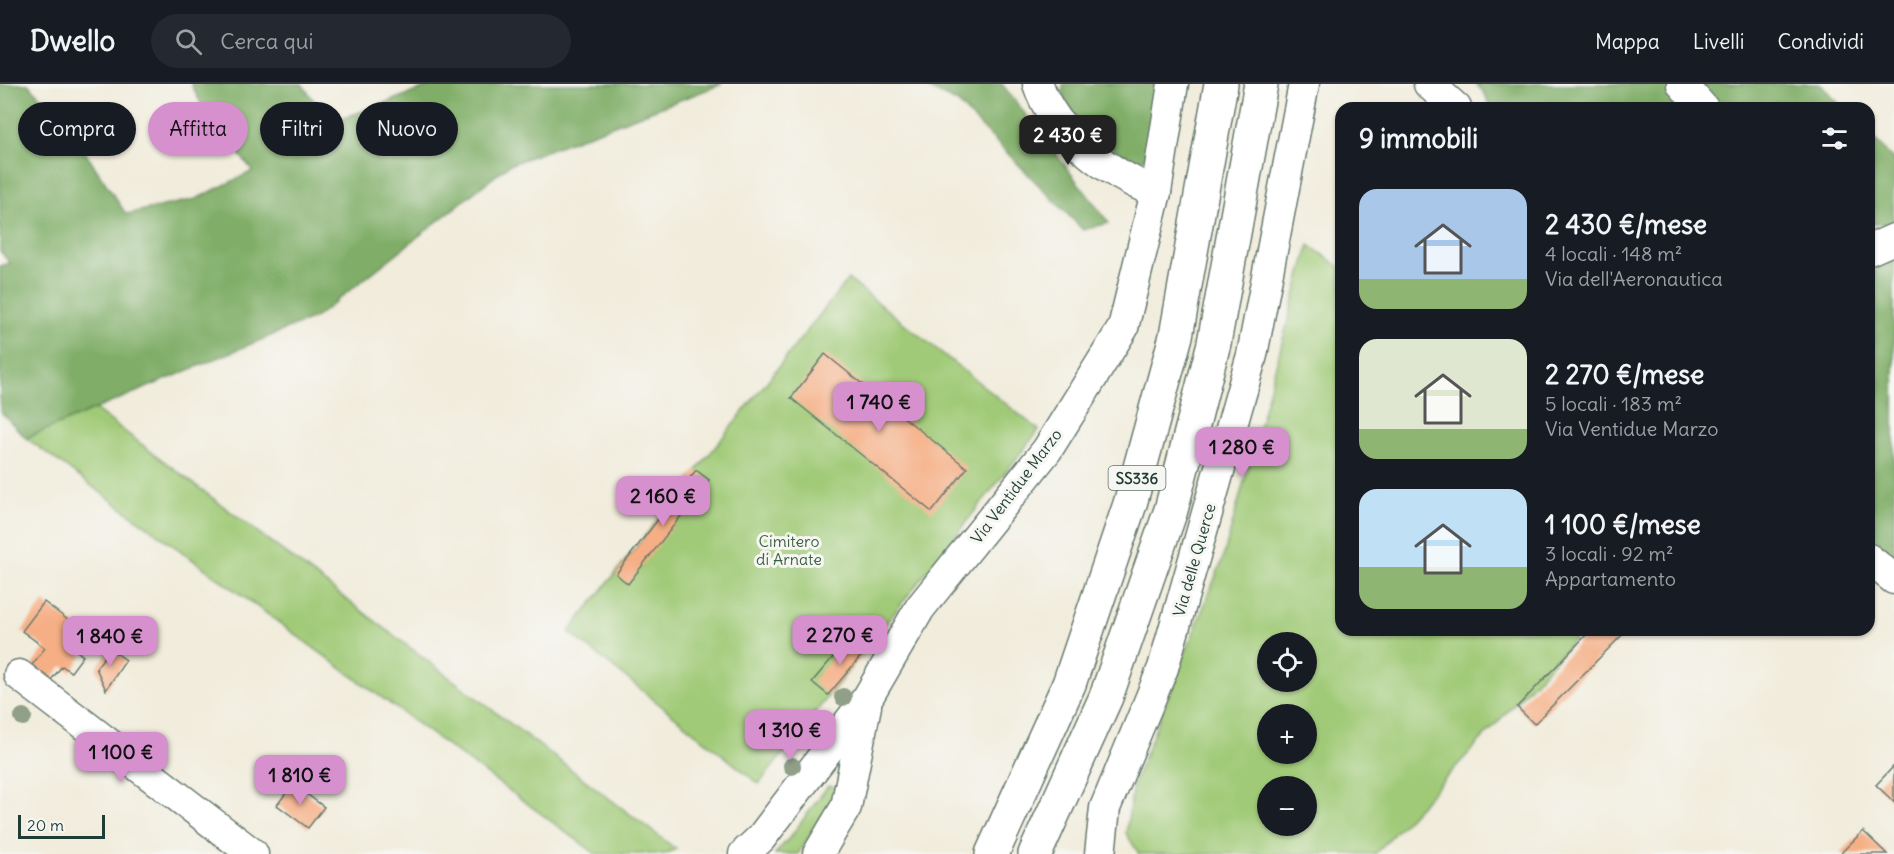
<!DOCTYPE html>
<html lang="it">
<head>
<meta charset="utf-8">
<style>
	:root { --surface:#171b24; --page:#242831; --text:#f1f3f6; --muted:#9ea1a6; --line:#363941; --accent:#d690ce }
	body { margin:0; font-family:Delius,sans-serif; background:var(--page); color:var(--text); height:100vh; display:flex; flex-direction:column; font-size:22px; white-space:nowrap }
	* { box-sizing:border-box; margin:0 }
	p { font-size:20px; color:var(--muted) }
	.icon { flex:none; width:33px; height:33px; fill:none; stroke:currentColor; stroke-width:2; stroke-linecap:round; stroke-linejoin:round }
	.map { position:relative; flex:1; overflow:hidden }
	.drawer { position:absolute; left:1335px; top:18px; width:540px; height:534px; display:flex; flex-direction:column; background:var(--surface); border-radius:18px; box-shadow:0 2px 4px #0004 }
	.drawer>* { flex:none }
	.hud { position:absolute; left:18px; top:18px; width:570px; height:54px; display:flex; gap:12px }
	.controls { position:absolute; left:1257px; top:548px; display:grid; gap:12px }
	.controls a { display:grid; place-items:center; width:60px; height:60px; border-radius:50%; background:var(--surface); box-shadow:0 2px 4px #0004; font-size:30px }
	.scale { position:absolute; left:18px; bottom:15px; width:87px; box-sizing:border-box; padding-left:6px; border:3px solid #1f3d34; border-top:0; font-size:16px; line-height:21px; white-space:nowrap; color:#1f3d34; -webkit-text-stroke:4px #f6f6f2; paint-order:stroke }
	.price { position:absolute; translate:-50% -51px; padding:0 14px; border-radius:12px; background:var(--accent); color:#111; font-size:20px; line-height:39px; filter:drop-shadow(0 2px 3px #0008) }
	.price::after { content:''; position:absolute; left:50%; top:36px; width:18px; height:14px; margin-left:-9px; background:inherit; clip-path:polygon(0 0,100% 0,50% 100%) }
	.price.current { background:#222; color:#fff }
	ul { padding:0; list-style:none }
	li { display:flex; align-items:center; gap:18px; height:150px; padding:0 24px }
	li span { display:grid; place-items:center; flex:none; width:168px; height:120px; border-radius:18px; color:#555 }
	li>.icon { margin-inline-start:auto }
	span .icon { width:72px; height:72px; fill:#fffc; stroke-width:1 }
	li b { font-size:26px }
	h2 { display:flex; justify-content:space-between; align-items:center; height:72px; padding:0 24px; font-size:26px }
	.chip { padding:0 21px; border-radius:27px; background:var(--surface); box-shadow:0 2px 4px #0004; font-size:21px; line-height:54px }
	.chip.current { background:var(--accent); color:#111 }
	header { display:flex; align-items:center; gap:36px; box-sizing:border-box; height:84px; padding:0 30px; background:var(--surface); border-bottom:2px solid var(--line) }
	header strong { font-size:28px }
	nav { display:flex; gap:33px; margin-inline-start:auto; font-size:21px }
	.search { width:420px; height:54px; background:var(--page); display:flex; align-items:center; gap:15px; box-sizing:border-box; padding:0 21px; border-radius:33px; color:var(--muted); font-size:22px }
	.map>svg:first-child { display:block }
	.green { fill:#a0ca77; stroke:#608456; stroke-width:1.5; fill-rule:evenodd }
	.forest { fill:#80ae68; stroke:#50764e; stroke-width:1.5 }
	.building { fill:#f6af85 }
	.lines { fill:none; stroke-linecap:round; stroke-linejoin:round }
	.minor-casing { stroke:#687a6e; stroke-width:33 }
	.trunk-casing { stroke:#687a6e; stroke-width:36 }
	.minor { stroke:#fff; stroke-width:30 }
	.trunk { stroke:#fff; stroke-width:33 }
	.tree { fill:#8f9f88 }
	.labels { text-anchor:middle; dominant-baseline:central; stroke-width:6; stroke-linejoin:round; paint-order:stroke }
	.shield { fill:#f6f6f2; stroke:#60746d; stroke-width:1.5 }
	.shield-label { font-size:15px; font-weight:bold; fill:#1f3d34 }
	.street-label { font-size:16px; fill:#1f3d34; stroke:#f6f6f2 }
	.park-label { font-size:16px; fill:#3f6045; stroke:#f6f6f2 }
</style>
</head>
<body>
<header>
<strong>Dwello</strong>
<div class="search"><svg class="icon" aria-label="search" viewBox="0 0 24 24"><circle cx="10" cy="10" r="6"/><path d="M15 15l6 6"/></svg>Cerca qui</div>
<nav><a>Mappa</a><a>Livelli</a><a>Condividi</a></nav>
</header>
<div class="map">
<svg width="1894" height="770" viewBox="0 0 1894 770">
	<rect width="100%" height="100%" fill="#f6f6f2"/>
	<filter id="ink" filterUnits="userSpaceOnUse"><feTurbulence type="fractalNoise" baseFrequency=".0167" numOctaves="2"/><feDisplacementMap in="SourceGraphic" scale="12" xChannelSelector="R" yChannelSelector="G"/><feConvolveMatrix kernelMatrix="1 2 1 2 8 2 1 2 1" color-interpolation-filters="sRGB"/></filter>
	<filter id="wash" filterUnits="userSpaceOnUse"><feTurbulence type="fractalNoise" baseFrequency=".008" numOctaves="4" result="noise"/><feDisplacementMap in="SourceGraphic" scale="24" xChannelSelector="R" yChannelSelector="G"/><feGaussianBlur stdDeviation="1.35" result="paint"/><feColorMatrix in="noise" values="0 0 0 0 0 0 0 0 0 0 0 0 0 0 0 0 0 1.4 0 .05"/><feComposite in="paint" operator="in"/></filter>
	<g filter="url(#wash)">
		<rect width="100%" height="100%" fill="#f1ecdb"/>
		<g class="green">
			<path d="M1309 161 1341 184V546H1583L1375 770H1139L1126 749 1133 701 1223 474ZM1268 558H1306V597H1268ZM1268 630H1306V669H1268ZM1268 702H1306V741H1268Z"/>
			<polygon points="848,195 1039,346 759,700 569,548"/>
			<polygon points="95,325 676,765 665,770 596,770 26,354"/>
			<polygon points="828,702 835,703 837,709 798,770 775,770 791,752"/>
		</g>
		<g class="forest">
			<polygon points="0,0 28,0 67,41 126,130 196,115 253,87 207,31 191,0 302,0 330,39 436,0 722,0 509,81 316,233 26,354 0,327 0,182 10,179 0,167"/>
			<polygon points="920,0 1002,0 1109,139 1083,146 958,19"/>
			<path d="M1063 0H1163L1147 75C1142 75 1138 76 1133 75 1110 67 1059 27 1063 0Z"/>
			<polygon points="1476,0 1820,0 1843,24 1490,24 1485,10"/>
			<polygon points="1869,50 1894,76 1893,140 1869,140"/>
			<polygon points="1894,173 1894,485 1869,464 1869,182"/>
		</g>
		<g id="blocks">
			<g class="building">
				<polygon points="825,270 967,384 932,428 791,314"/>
				<polygon points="696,386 709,396 628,500 616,490"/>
				<polygon points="44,518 84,548 73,564 83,572 71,588 62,582 51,596 32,581 45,564 22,547"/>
				<polygon points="1591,546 1627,546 1534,640 1517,623"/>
				<polygon points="851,552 867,565 828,611 812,598"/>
				<polygon points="110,565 126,576 106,606 96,584"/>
				<polygon points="1894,682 1894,718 1876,701"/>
				<polygon points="293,700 324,723 308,744 277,721"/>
				<polygon points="1863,747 1887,770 1840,770"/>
			</g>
		</g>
	</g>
	<g filter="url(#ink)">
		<use href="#blocks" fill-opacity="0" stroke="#687a6e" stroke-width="1.5"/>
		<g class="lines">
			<defs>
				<g id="minor">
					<path d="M1038 0C1054 50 1109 90 1156 108"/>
					<polyline points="1429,0 1456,24"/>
					<polyline points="1682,0 1703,24"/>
					<polyline points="1869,166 1894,155"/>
					<polyline points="1869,475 1894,495"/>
					<polyline points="19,591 253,770"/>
					<polyline points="744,770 761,754 868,613 920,524 1047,366 1123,244 1156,108 1173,0"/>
					<polyline points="818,770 846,723 866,622"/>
					<polyline points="1100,770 1105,724 1163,584 1252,271 1304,0"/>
				</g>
				<g id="trunk">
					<polyline points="992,770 1069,600 1130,420 1176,252 1221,0"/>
					<polyline points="1035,770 1106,613 1171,426 1214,259 1261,0"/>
				</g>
			</defs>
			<use href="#minor" class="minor-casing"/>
			<use href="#trunk" class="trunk-casing"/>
			<use href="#minor" class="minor"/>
			<use href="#trunk" class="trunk"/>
		</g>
		<g class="tree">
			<circle cx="843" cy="613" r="9"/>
			<circle cx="23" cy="633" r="9"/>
			<circle cx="815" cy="651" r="9"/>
			<circle cx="792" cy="682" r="9"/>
		</g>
	</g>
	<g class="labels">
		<rect class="shield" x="1108.5" y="382" width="57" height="24" rx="4.5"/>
		<g class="shield-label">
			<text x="1137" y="394">SS336</text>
		</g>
		<g class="street-label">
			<text transform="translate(1016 402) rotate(-53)">Via Ventidue Marzo</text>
			<text transform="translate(1194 476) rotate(-74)">Via delle Querce</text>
		</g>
		<g class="park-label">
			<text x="789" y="457">Cimitero<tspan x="789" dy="18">di Arnate</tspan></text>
		</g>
	</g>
</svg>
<div class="controls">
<a><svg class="icon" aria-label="locate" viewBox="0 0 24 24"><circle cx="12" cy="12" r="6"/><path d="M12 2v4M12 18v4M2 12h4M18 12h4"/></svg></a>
<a>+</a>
<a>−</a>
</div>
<div class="scale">20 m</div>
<b class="price current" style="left:1068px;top:82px">2 430 €</b>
<b class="price" style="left:879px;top:349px">1 740 €</b>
<b class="price" style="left:1242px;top:394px">1 280 €</b>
<b class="price" style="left:663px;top:443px">2 160 €</b>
<b class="price" style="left:840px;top:582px">2 270 €</b>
<b class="price" style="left:110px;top:583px">1 840 €</b>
<b class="price" style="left:790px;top:677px">1 310 €</b>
<b class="price" style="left:121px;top:699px">1 100 €</b>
<b class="price" style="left:300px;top:722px">1 810 €</b>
<div class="hud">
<a class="chip">Compra</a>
<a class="chip current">Affitta</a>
<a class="chip">Filtri</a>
<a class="chip">Nuovo</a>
</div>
<section class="drawer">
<h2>9 immobili<svg class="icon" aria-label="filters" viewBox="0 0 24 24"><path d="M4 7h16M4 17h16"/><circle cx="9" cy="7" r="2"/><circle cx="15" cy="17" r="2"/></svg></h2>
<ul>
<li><span style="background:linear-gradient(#a9c7e8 75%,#8fb573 0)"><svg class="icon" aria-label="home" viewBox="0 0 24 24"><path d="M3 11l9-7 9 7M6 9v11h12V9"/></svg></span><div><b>2 430 €/mese</b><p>4 locali · 148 m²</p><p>Via dell'Aeronautica</p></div></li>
<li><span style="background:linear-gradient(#dfe7d0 75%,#8fb573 0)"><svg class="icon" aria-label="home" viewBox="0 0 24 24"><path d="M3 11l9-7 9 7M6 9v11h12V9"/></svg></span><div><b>2 270 €/mese</b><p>5 locali · 183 m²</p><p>Via Ventidue Marzo</p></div></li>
<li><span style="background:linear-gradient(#bfe0f5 65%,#8fb573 0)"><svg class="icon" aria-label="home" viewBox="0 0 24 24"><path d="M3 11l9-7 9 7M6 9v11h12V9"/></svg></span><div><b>1 100 €/mese</b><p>3 locali · 92 m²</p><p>Appartamento</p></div></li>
</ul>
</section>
</div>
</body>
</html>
